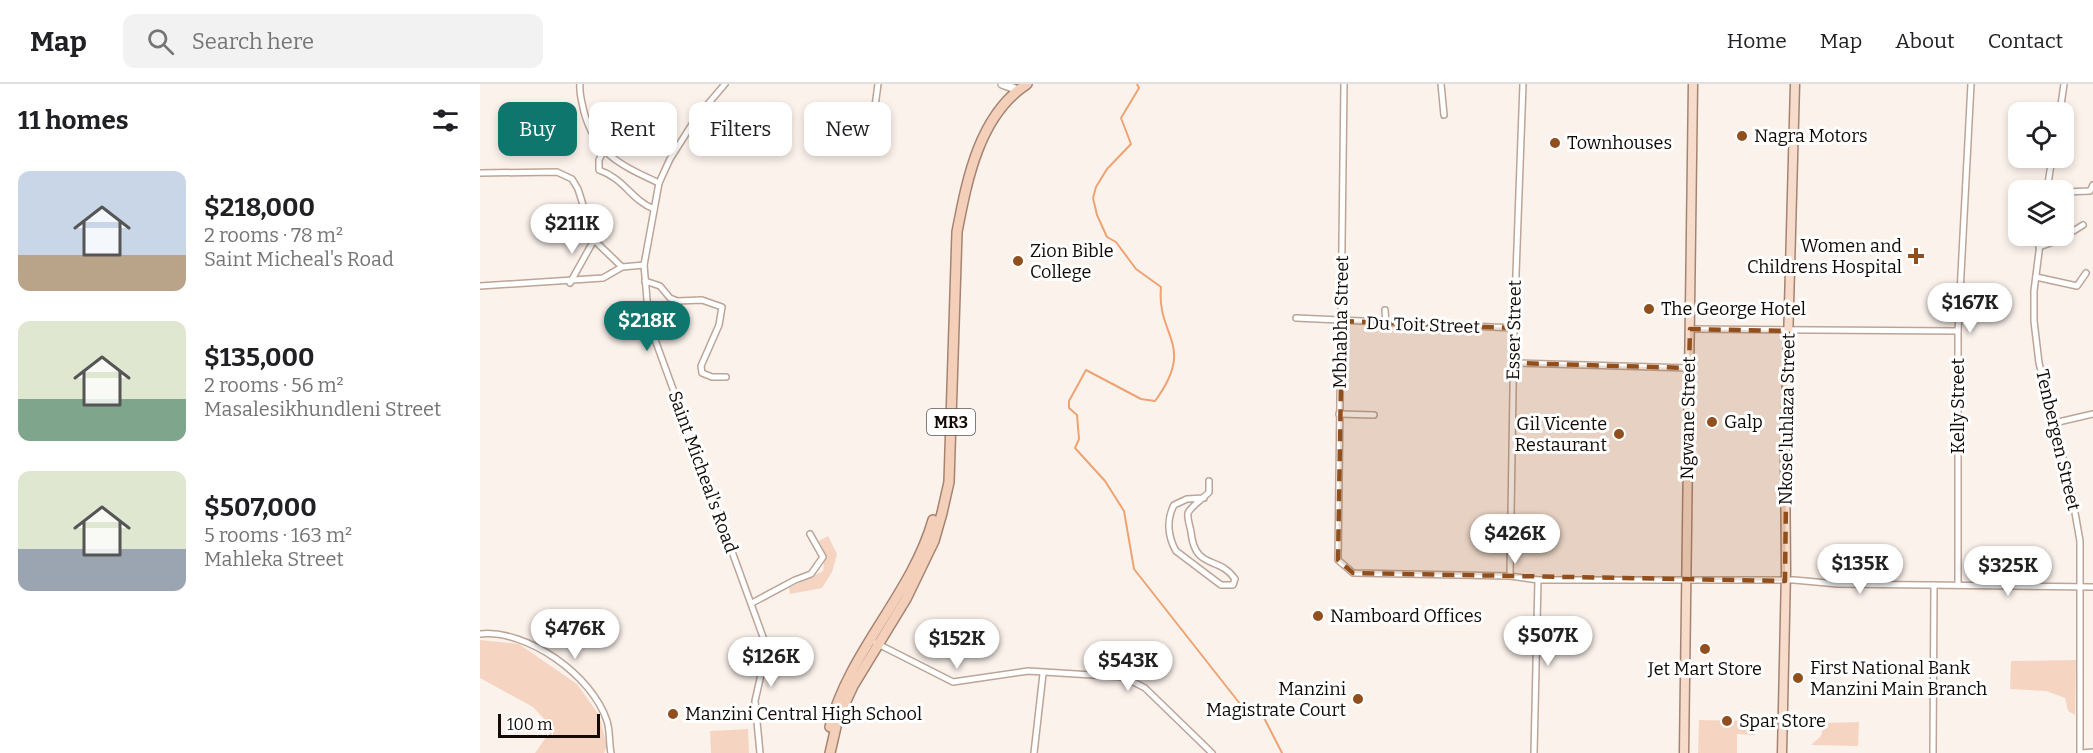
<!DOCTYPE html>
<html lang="en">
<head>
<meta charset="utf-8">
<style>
	:root { --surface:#fff; --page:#f2f2f2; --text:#202124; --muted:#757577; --line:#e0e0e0; --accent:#0f766e }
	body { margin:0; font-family:Bitter,serif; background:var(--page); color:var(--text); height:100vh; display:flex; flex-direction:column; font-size:22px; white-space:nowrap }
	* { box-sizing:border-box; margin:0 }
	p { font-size:20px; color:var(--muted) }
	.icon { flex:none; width:33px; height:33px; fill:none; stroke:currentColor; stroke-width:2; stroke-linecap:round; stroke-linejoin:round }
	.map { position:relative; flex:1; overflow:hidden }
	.sheet { display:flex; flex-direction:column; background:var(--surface); width:480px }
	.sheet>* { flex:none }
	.guide { position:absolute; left:18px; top:18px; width:570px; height:54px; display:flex; gap:12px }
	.controls { position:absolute; left:1528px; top:18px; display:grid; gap:12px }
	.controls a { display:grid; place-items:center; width:66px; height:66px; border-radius:12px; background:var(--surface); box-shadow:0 3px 9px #0003; font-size:30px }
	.scale { position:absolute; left:18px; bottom:15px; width:102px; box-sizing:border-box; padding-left:6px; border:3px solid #120a06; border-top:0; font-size:16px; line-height:21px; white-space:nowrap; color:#120a06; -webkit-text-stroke:4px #fff; paint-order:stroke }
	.price { position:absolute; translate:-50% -51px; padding:0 14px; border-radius:21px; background:#fff; color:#222; font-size:20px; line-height:39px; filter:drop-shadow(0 2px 3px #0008) }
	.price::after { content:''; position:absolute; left:50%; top:36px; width:18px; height:14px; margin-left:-9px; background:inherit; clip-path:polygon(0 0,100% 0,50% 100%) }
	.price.on { background:var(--accent); color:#fff }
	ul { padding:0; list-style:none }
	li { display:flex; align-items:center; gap:18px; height:150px; padding:0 18px }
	li span { display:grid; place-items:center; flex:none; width:168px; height:120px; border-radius:12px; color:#555 }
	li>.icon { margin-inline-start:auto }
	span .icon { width:72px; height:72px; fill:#fffc; stroke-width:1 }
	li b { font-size:26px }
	h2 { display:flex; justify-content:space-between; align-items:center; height:72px; padding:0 18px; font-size:26px }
	.tag { padding:0 21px; border-radius:12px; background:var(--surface); box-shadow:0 3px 9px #0003; font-size:21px; line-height:54px }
	.tag.on { background:var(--accent); color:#fff }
	header { display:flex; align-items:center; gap:36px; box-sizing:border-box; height:84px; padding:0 30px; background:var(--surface); border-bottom:2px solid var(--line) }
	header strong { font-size:28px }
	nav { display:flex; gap:33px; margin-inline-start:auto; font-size:21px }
	.search { width:420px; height:54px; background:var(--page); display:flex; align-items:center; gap:15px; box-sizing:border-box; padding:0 21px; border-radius:12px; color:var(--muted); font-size:22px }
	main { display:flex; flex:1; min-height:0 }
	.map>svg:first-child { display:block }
	.green { fill:#f5d5c2 }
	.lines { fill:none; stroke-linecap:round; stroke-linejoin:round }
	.stream { stroke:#eda372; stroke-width:2 }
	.minor-casing { stroke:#bca597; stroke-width:8 }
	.tertiary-casing { stroke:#bca597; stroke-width:10 }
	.primary-casing { stroke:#a48471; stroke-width:11 }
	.trunk-casing { stroke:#a48471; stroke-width:12 }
	.minor { stroke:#fff; stroke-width:5 }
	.tertiary { stroke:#fff; stroke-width:7 }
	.primary { stroke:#f7dccc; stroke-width:8 }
	.trunk { stroke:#f4d0bb; stroke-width:9 }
	.marked { fill:#914f1d; fill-opacity:0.2; stroke:#914f1d; stroke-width:4.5; stroke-dasharray:12 8; stroke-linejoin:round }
	.poi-dot { fill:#914f1d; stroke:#fff; stroke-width:2 }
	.labels { text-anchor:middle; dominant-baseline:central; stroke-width:6; stroke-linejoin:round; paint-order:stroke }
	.shield { fill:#fff; stroke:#595451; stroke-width:1.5 }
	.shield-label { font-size:16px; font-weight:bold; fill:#120a06 }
	.poi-label { font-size:18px; fill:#120a06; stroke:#fff; text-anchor:start }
	.street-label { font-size:18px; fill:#120a06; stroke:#fff }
</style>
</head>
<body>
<header>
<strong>Map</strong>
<div class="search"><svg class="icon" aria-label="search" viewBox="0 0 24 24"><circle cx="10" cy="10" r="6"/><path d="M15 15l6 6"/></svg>Search here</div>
<nav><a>Home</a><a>Map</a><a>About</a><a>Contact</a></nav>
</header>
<main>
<section class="sheet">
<h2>11 homes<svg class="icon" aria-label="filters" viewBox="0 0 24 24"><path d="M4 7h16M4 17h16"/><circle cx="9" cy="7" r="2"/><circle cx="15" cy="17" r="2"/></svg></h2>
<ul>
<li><span style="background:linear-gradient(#c9d6e8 70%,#b9a48a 0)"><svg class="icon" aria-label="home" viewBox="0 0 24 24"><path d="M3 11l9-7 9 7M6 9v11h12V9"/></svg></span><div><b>$218,000</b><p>2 rooms · 78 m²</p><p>Saint Micheal's Road</p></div></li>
<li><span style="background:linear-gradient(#dfe7d0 65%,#7fa58c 0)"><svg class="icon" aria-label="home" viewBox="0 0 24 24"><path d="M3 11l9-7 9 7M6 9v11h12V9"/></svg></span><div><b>$135,000</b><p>2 rooms · 56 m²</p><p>Masalesikhundleni Street</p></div></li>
<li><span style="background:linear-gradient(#dfe7d0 65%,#9aa5b1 0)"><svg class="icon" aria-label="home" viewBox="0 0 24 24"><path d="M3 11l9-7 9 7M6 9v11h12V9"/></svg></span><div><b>$507,000</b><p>5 rooms · 163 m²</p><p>Mahleka Street</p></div></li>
</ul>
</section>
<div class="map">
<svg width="1613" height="669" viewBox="0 0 1613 669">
	<rect width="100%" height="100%" fill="#fcf2ec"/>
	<g class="green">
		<polygon points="348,452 357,470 352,488 342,504 310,510 309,504 343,487 345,469 339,457"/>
		<polygon points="0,556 39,560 97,600 119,631 127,662 124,669 55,669 66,653 67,638 53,623 0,594"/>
		<polygon points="1596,576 1595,631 1588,627 1585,614 1566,607 1530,605 1531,577"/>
		<polygon points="1219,636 1275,637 1275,651 1257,650 1257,669 1218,669"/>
		<polygon points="1379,638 1378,662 1331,661 1341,652 1344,639"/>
		<polygon points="268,645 269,669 231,669 230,647"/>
	</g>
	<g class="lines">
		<path class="stream" d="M657 0 659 4 641 34 651 60 627 85 616 103 613 114 617 131 627 153 636 158 656 185 681 203C676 253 717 260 675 317L661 315 606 286 589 317V324L597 331 599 355 595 364 625 397 644 427 654 485 768 630 780 626 802 669"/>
		<defs>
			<g id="minor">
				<path d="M100 0C99 10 102 18 104 28 116 71 141 81 179 99"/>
				<polyline points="245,0 216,34 190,75 179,99 164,181 169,239 287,564 275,617 280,669"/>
				<polyline points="864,0 858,476 873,489 1030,492 1058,496 1314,496 1358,500 1613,503"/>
				<polyline points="961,0 964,31"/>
				<polyline points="1580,28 1584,0"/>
				<polyline points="394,30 398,0"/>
				<path d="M124 66 119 76V86C145 95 151 116 174 125"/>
				<polyline points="0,89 77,88 92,95 98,105 114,156 142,183"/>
				<polyline points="1567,106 1572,74"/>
				<polyline points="1584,108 1610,107 1613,101"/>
				<polyline points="1561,152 1554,207 1554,237 1559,279 1591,406 1600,457 1600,669"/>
				<polyline points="1559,163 1579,156 1603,141"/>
				<polyline points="1556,193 1597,202 1606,189"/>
				<polyline points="165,197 180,202 190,214 197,217 222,216 242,223 239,241 221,282 222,289 232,293 246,293"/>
				<polyline points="90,199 114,156"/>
				<polyline points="0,202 123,194 142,183 164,181"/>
				<polyline points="905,226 906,240"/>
				<polyline points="816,234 1034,244"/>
				<polyline points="1210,245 1478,247"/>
				<polyline points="1034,279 1209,284"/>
				<polyline points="859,330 894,331"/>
				<polyline points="1574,339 1613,330"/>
				<path d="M724 414 707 415 694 421C686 436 688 453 696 467L741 501H753L755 495C739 471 715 487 711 448 710 441 707 436 708 429 712 421 723 415 729 408V397"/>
				<polyline points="1030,492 1034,244 1043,0"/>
				<polyline points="1478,501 1478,247 1491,0"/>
				<polyline points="272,519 315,496 331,490 343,473 330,450"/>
				<path d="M0 550C47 545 112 591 127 637 130 646 129 659 131 669"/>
				<polyline points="396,559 473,598 548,587 644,593 665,604 732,669"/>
				<polyline points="554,669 563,590"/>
				<polyline points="1054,669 1058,496"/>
				<polyline points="1453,669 1454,501"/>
				<polyline points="1601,669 1613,668"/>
			</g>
			<polyline id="tertiary" points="522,0 538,6"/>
			<g id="primary">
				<polyline points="1204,669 1213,0"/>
				<polyline points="1302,669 1306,487 1305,370 1315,0"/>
			</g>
			<g id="trunk">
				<path d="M350 643C368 569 432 510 453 436"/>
				<path d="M350 669 358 634 373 602 426 515 454 457 462 429 469 398 477 148C487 96 499 31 547 0"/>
			</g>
		</defs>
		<use href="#minor" class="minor-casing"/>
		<use href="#tertiary" class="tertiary-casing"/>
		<use href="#primary" class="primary-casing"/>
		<use href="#trunk" class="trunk-casing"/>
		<use href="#minor" class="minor"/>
		<use href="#tertiary" class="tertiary"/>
		<use href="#primary" class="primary"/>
		<use href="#trunk" class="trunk"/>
	</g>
	<path class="marked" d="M862 237 1034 244V279L1209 284 1210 245 1308 247 1305 497 873 489 858 476Z"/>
	<g class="poi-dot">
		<circle cx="1262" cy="52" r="6"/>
		<circle cx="1075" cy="59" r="6"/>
		<path d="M1433 163h6v6h6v6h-6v6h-6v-6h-6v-6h6z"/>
		<circle cx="538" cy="177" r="6"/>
		<circle cx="1169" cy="225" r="6"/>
		<circle cx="1232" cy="338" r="6"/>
		<circle cx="1139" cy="350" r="6"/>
		<circle cx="838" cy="532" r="6"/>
		<circle cx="1225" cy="565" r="6"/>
		<circle cx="1318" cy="594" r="6"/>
		<circle cx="878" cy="615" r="6"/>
		<circle cx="193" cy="630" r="6"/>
		<circle cx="1247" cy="637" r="6"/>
	</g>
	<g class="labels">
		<rect class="shield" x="447" y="325" width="48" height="26" rx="4.5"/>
		<g class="shield-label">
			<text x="471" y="338">MR3</text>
		</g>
		<g class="poi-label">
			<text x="1274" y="52">Nagra Motors</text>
			<text x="1087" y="59">Townhouses</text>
			<text x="1422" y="162" text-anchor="end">Women and<tspan x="1422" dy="21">Childrens Hospital</tspan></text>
			<text x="550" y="167">Zion Bible<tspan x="550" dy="21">College</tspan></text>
			<text x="1181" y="225">The George Hotel</text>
			<text x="1244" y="338">Galp</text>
			<text x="1127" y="340" text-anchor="end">Gil Vicente<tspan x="1127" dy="21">Restaurant</tspan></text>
			<text x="850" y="532">Namboard Offices</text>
			<text x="1330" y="584">First National Bank<tspan x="1330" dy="21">Manzini Main Branch</tspan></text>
			<text x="1225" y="585" text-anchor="middle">Jet Mart Store</text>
			<text x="866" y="605" text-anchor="end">Manzini<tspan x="866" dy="21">Magistrate Court</tspan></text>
			<text x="205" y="630">Manzini Central High School</text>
			<text x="1259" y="637">Spar Store</text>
		</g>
		<g class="street-label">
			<text transform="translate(861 238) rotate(-89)">Mbhabha Street</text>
			<text transform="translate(943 241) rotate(2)">Du Toit Street</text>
			<text transform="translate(1034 246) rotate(-89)">Esser Street</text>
			<text transform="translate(1478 322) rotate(-90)">Kelly Street</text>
			<text transform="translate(1208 334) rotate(-89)">Ngwane Street</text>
			<text transform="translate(1307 335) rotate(-89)">Nkose'luhlaza Street</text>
			<text transform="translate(1578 356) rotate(77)">Tenbergen Street</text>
			<text transform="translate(223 388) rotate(70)">Saint Micheal's Road</text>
		</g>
	</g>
</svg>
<div class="controls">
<a><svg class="icon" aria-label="locate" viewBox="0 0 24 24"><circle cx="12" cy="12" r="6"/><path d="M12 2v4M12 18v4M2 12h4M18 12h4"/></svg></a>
<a><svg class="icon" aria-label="layers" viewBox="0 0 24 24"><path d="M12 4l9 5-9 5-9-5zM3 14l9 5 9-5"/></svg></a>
</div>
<div class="scale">100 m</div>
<b class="price" style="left:92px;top:171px">$211K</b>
<b class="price" style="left:1490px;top:250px">$167K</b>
<b class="price on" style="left:167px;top:268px">$218K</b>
<b class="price" style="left:1035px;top:481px">$426K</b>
<b class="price" style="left:1380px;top:511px">$135K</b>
<b class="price" style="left:1528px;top:513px">$325K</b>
<b class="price" style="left:95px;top:576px">$476K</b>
<b class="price" style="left:1068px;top:583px">$507K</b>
<b class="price" style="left:477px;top:586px">$152K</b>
<b class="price" style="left:291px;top:604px">$126K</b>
<b class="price" style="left:648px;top:608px">$543K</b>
<div class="guide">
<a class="tag on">Buy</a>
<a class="tag">Rent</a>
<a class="tag">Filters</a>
<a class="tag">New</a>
</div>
</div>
</main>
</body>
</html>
